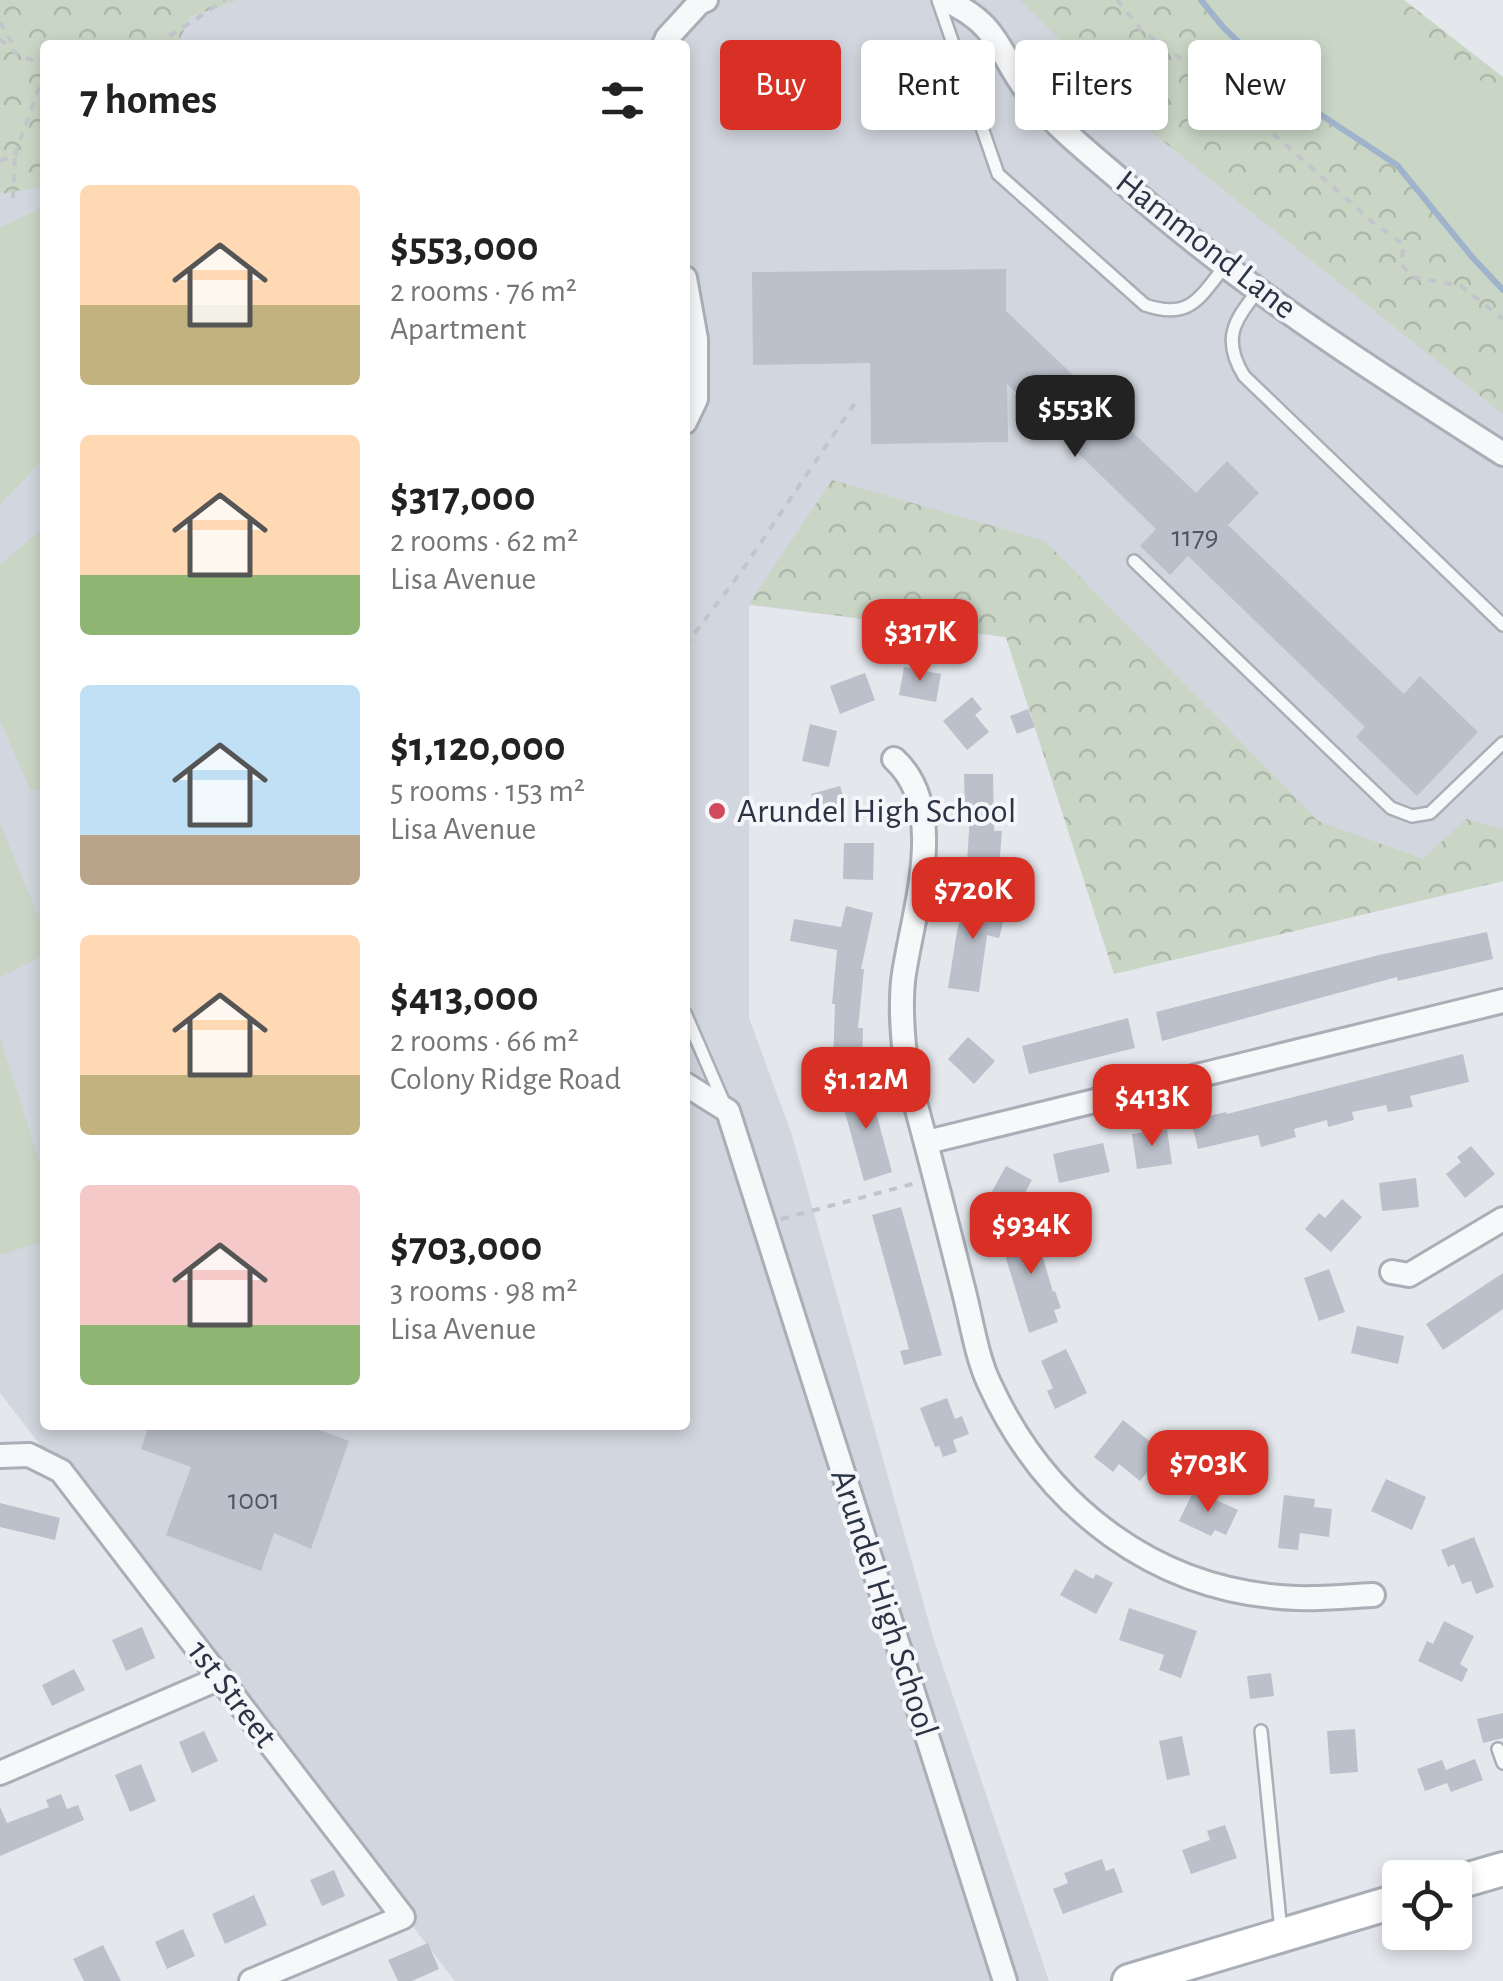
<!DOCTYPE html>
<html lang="en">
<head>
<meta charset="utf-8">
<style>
	:root { --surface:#fff; --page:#f6f6f6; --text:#222; --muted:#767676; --accent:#d93025 }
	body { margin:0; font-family:"Alegreya Sans",sans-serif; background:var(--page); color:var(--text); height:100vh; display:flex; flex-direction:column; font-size:38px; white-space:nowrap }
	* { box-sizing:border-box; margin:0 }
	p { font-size:32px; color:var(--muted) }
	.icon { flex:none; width:55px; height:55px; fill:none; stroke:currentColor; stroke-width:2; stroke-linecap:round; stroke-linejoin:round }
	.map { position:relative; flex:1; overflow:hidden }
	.sheet { position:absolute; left:40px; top:40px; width:650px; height:1390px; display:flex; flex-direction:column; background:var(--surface); border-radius:10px; box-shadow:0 5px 15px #0003 }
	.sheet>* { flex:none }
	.hud { position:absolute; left:720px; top:40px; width:632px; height:90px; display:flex; gap:20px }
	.buttons { position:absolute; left:1382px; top:1860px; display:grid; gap:20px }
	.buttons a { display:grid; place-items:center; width:90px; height:90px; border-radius:10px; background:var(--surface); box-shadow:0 5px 15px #0003; font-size:50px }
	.price { position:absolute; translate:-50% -85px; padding:0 22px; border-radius:20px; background:var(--accent); color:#fff; font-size:32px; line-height:65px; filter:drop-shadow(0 2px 5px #0008) }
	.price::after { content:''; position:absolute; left:50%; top:60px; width:30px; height:22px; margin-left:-15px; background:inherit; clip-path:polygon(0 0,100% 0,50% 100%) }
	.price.on { background:#222; color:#fff }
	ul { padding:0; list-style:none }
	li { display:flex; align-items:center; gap:30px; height:250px; padding:0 40px }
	li span { display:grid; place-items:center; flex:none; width:280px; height:200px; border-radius:10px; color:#555 }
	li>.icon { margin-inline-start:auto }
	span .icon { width:120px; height:120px; fill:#fffc; stroke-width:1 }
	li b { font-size:42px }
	h2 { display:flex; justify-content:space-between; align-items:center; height:120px; padding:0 40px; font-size:42px }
	.pill { padding:0 35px; border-radius:10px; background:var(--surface); box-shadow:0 5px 15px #0003; font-size:35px; line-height:90px }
	.pill.on { background:var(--accent); color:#fff }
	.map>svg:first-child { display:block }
	.built { fill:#d2d6de; fill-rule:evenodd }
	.forest { fill:url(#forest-crowns) }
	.park { fill:#c9d6c5 }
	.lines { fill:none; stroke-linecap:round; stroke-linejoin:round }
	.stream { stroke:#9fb4cc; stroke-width:6 }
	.building { fill:#bbc0ca }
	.service-casing { stroke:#a9aeb7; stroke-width:16 }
	.minor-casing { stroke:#a9aeb7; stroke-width:28 }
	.secondary-casing { stroke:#a9aeb7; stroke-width:38 }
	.path { stroke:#c2c5cb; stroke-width:4; stroke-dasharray:8 8; stroke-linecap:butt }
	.service { stroke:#f7f8fa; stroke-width:11 }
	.minor { stroke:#f7f8fa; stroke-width:22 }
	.secondary { stroke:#fff; stroke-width:32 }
	.poi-dot { fill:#d1495b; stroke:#f4f6f9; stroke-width:4 }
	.labels { text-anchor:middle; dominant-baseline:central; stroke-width:8; stroke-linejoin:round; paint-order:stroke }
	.number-label { font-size:30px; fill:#4f5766 }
	.street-label { font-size:35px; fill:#2b3445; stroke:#f4f6f9 }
	.poi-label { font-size:35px; fill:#2b3445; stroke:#f4f6f9; text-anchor:start }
</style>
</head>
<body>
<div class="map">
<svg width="1503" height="1981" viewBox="0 0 1503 1981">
	<defs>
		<pattern id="forest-crowns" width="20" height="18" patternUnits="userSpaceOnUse" patternTransform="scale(2.5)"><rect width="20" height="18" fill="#c9d6c5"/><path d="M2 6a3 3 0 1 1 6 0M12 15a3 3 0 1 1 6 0" fill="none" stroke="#adb8ab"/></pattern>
	</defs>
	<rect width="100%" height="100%" fill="#e4e7ec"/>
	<path class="built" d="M0 0H1201L1503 290V881L1114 974 1006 637 749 605V1018L792 1135 933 1637 1049 1981H455L0 1393ZM45 45H685V1425H45Z"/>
	<g class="forest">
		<polygon points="0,0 238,0 190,17 177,45 45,45 45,186 0,194"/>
		<polygon points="1020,0 1404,0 1503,77 1503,414 1149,130"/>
		<polygon points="832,480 1045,541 1318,821 1423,859 1466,819 1503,829 1503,881 1114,974 1006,637 749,604"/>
	</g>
	<g class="park">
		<polygon points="1201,0 1371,0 1503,97 1503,290 1473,258 1397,165 1300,101 1223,27"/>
		<polygon points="45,206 45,457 0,505 0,228"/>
		<polygon points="45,526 45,787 31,791 0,720 0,565"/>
		<polygon points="0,823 45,933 45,955 0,977"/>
		<polygon points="0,1038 45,1179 45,1241 0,1255"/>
	</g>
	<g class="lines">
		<polyline class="stream" points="1201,0 1223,27 1300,101 1397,165 1473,258 1503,290"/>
	</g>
	<g class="building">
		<polygon points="1006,269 1006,311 1196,493 1227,461 1259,493 1228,525 1404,694 1420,676 1478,732 1417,796 1356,737 1365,727 1188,556 1170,575 1140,546 1156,529 1007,384 1008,442 871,444 870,363 753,365 752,272"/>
		<polygon points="904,667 941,674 936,702 899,695"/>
		<polygon points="865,673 875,700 840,714 830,686"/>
		<polygon points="972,697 982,709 975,715 989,732 967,750 943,721"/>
		<polygon points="1028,709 1035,727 1017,734 1010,716"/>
		<polygon points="810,724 837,731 829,767 802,761"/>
		<polygon points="964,774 993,774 994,831 1002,831 999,867 967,865 970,811 965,812"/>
		<polygon points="840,786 847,810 818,818 811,794"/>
		<polygon points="844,843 874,843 873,880 843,879"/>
		<polygon points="968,893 996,901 992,915 1004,919 999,938 987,935 979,992 948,988 957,931"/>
		<polygon points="846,906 873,913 861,969 864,969 858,1028 863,1028 862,1065 833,1064 835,1004 832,1004 837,950 790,941 794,919 841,927"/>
		<polygon points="1487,932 1493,959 1398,981 1397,977 1162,1041 1156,1012 1379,955"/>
		<polygon points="1128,1018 1135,1048 1029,1074 1022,1046"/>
		<polygon points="968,1037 995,1061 974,1084 948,1059"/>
		<polygon points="1463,1054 1469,1082 1410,1096 1413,1107 1388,1112 1386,1105 1352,1112 1354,1120 1328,1127 1327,1120 1294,1129 1296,1137 1261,1147 1258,1135 1198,1149 1191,1120 1226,1112 1227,1114"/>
		<polygon points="868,1083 892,1172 864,1181 839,1091"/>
		<polygon points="1167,1129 1172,1164 1137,1169 1132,1134"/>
		<polygon points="1103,1143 1110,1172 1059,1183 1053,1154"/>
		<polygon points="1471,1146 1495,1174 1465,1198 1446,1174 1461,1162 1457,1157"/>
		<polygon points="1006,1166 1032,1180 1015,1211 989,1197"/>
		<polygon points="1416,1178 1419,1207 1382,1211 1379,1183"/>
		<polygon points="1342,1199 1362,1217 1331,1252 1305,1229 1319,1213 1325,1218"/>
		<polygon points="901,1207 942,1355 904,1365 900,1351 909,1349 872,1215"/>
		<polygon points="1032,1221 1053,1292 1055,1291 1061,1308 1054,1310 1058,1322 1029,1333 1001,1242 1009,1240 1006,1229"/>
		<polygon points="1329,1269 1345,1312 1319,1321 1304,1278"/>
		<polygon points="1503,1273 1503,1309 1443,1350 1426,1324"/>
		<polygon points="1357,1326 1404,1336 1398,1364 1351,1353"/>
		<polygon points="1066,1349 1087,1393 1055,1409 1047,1391 1053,1388 1041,1361"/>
		<polygon points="947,1398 955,1419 962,1416 969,1434 953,1440 957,1452 943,1457 939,1446 935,1447 920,1408"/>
		<polygon points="1123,1420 1163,1452 1140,1481 1119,1464 1113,1472 1094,1457"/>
		<polygon points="149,1425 306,1425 349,1441 311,1549 274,1533 261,1571 166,1535 191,1467 141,1449"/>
		<polygon points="1386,1479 1426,1497 1412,1530 1371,1511"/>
		<polygon points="1194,1490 1238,1510 1226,1535 1215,1530 1211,1536 1179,1521"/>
		<polygon points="1284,1495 1315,1499 1314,1507 1332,1509 1329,1537 1300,1533 1298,1550 1278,1548"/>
		<polygon points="0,1503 60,1518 55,1540 0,1527"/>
		<polygon points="1474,1537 1494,1587 1476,1594 1471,1581 1462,1584 1454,1564 1448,1567 1441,1550"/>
		<polygon points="1075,1569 1093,1579 1096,1574 1113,1583 1096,1614 1060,1595"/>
		<polygon points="1129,1608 1197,1631 1181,1678 1159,1670 1164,1655 1119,1640"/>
		<polygon points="1444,1621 1474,1636 1460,1664 1468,1669 1462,1682 1418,1661 1427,1641 1433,1644"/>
		<polygon points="142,1627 155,1658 126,1671 112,1640"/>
		<polygon points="74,1669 85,1690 52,1706 42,1685"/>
		<polygon points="1271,1673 1274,1696 1250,1699 1247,1676"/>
		<polygon points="1503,1713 1503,1738 1483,1743 1477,1719"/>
		<polygon points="1355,1729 1358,1772 1330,1774 1327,1731"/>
		<polygon points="204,1731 218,1761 192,1773 179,1742"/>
		<polygon points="1182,1736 1190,1775 1167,1780 1159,1741"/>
		<polygon points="1475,1759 1483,1780 1451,1792 1447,1783 1425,1791 1417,1769 1442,1760 1446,1770"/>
		<polygon points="141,1764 156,1801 130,1812 115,1775"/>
		<polygon points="61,1794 67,1809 78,1805 84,1820 0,1856 0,1807 7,1823 49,1807 46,1800"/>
		<polygon points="1225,1825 1237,1858 1191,1874 1182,1850 1210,1840 1207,1831"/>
		<polygon points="1102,1859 1106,1871 1114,1868 1123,1892 1063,1914 1053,1889 1068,1883 1064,1873"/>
		<polygon points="334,1870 345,1896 322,1906 310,1880"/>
		<polygon points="254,1895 267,1925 225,1944 212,1914"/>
		<polygon points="183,1929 195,1956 167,1969 155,1942"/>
		<polygon points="428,1943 439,1969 412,1981 398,1981 388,1960"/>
		<polygon points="103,1945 121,1981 84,1981 73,1959"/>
	</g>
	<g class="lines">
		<defs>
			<g id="service">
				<path d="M938 0 998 174 1145 305C1189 320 1199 299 1224 267"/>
				<path d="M1258 291C1233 321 1222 340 1244 376L1503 625"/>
				<polyline points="1134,561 1391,808 1412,816 1430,813 1503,743"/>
				<polyline points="685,1013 724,1103"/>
				<polyline points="1261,1731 1281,1931"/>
				<polyline points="1498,1749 1503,1763"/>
			</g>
			<g id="minor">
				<path d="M945 0C1004 26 998 58 1034 100 1060 130 1094 157 1124 183 1240 286 1372 370 1503 454"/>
				<polyline points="664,45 667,38 699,3 706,0"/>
				<polyline points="685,278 696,339 696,399 685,422"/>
				<path d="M894 759C951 810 911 916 903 981 900 1012 903 1042 907 1073 927 1144 945 1216 963 1288 971 1318 976 1355 989 1383 1046 1508 1157 1593 1297 1598 1322 1599 1348 1596 1373 1595"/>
				<polyline points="685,1084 728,1111 1005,1981"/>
				<polyline points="927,1142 1503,1001"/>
				<polyline points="1392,1272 1409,1275 1503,1219"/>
				<polyline points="0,1456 29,1455 61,1471 403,1917 251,1981"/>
				<polyline points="0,1773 220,1678"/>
			</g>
			<g id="secondary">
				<polyline points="1455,1883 1503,1869"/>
				<polyline points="1129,1981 1400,1900"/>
			</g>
		</defs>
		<use href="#service" class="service-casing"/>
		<use href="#minor" class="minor-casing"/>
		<use href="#secondary" class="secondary-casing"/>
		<g class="path">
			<polyline points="1117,0 1141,30 1178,57 1231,87 1271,132 1375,224 1403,244 1402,265 1412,277 1461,286 1503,319"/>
			<polyline points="0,22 15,48"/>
			<polyline points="0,39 18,55 45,65"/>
			<polyline points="156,45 225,0"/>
			<polyline points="0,161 15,155 45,70"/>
			<polyline points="13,198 15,155"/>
			<polyline points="685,646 741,572 855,403"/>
			<polyline points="781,1219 916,1183"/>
		</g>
		<use href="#service" class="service"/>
		<use href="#minor" class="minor"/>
		<use href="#secondary" class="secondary"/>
	</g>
	<circle class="poi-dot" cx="717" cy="811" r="10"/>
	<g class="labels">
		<g class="number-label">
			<text x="1195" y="537">1179</text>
			<text x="254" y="1500">1001</text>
		</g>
		<g class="street-label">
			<text transform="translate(1206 245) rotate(38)">Hammond Lane</text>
			<text transform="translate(884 1603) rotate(72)">Arundel High School</text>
			<text transform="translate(232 1694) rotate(53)">1st Street</text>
		</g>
		<g class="poi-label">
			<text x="737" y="811">Arundel High School</text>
		</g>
	</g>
</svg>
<div class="buttons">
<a><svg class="icon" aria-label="locate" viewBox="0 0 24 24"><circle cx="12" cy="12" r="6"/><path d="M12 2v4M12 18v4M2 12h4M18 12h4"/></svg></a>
</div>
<b class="price on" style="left:1075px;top:460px">$553K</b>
<b class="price" style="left:920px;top:684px">$317K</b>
<b class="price" style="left:973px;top:942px">$720K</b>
<b class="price" style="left:866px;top:1132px">$1.12M</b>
<b class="price" style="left:1152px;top:1149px">$413K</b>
<b class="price" style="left:1031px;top:1277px">$934K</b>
<b class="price" style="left:1208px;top:1515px">$703K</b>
<div class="hud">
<a class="pill on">Buy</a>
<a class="pill">Rent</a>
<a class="pill">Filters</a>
<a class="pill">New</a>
</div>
<section class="sheet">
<h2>7 homes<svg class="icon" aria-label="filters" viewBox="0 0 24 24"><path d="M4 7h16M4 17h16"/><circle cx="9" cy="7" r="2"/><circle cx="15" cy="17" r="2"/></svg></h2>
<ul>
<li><span style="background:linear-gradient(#ffd9b3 60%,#c2b280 0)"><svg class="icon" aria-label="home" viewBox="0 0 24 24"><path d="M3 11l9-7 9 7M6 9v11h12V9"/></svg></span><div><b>$553,000</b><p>2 rooms · 76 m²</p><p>Apartment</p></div></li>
<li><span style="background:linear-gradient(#ffd9b3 70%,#8fb573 0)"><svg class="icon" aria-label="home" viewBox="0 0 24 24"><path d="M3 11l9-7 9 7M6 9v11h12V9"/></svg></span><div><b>$317,000</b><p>2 rooms · 62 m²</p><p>Lisa Avenue</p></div></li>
<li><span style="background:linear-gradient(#bfe0f5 75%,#b9a48a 0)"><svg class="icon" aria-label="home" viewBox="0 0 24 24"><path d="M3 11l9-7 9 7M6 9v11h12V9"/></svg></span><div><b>$1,120,000</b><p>5 rooms · 153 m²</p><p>Lisa Avenue</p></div></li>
<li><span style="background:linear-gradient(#ffd9b3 70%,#c2b280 0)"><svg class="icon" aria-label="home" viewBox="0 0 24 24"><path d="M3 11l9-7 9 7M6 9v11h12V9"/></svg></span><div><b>$413,000</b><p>2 rooms · 66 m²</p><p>Colony Ridge Road</p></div></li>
<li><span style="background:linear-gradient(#f6c9c9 70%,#8fb573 0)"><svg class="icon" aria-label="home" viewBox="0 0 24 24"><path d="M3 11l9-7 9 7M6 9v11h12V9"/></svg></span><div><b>$703,000</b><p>3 rooms · 98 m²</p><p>Lisa Avenue</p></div></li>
</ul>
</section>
</div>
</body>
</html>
